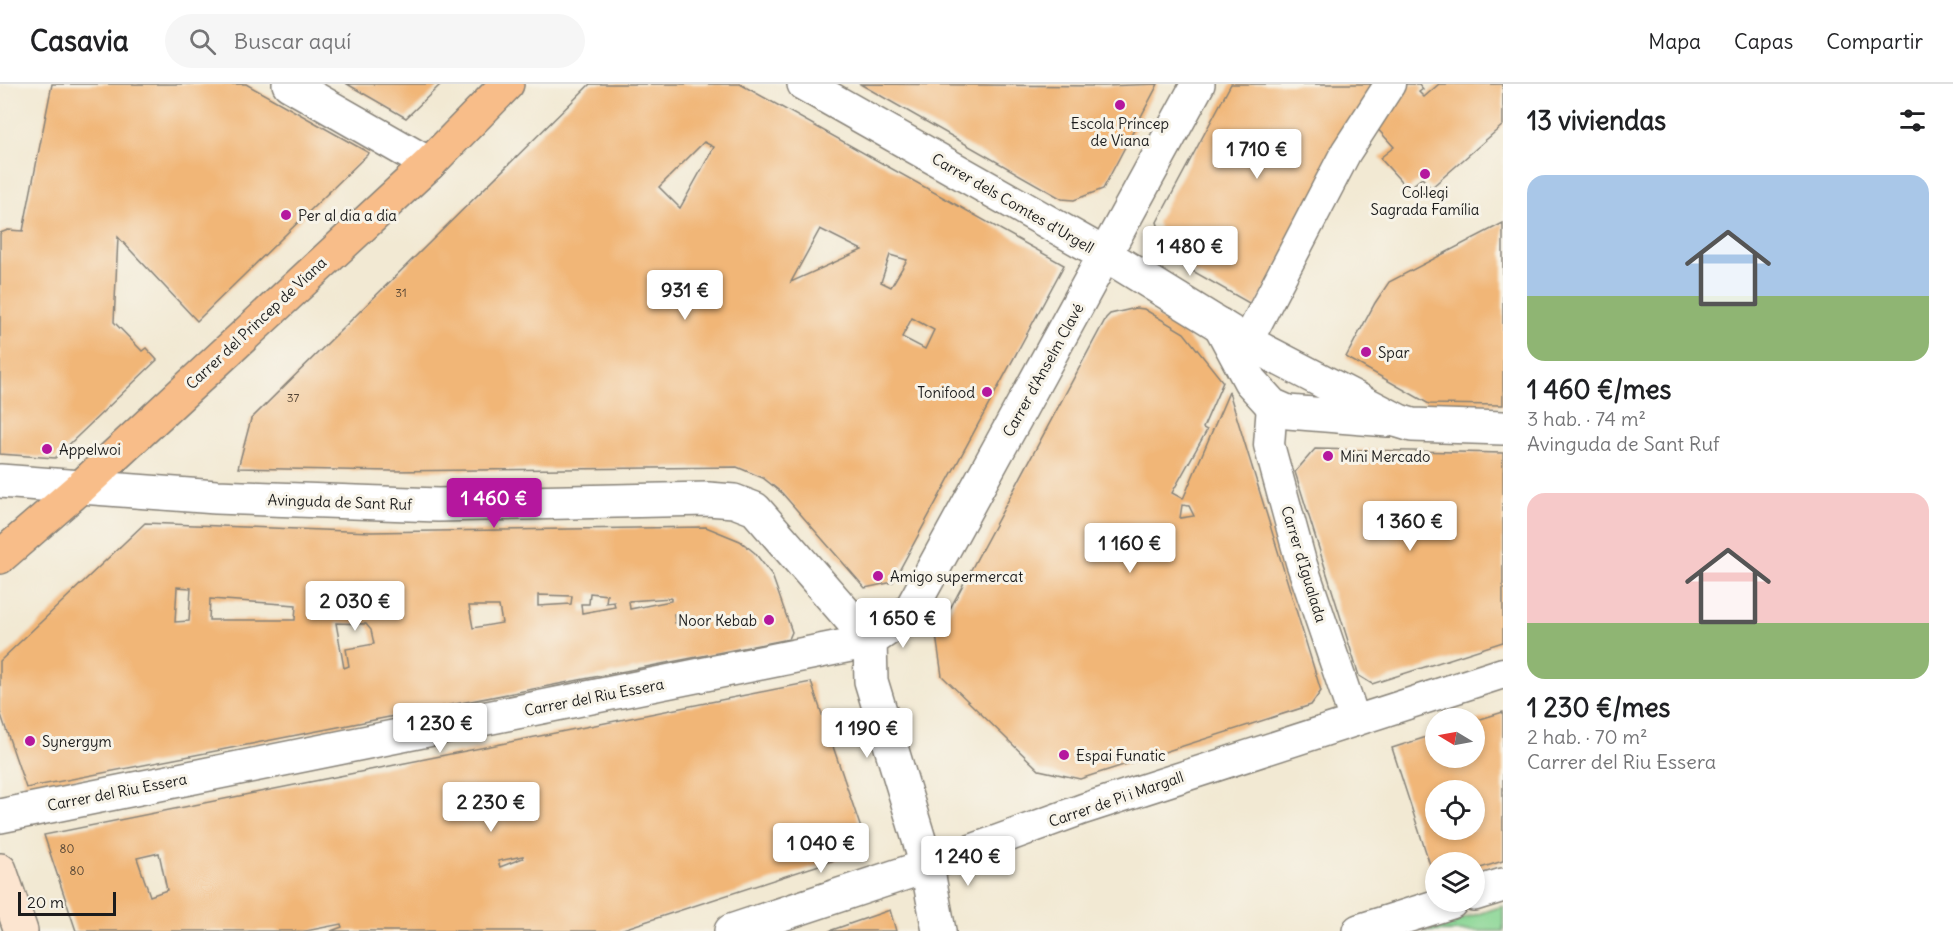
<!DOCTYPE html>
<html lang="es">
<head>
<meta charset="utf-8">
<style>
	:root { --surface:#fff; --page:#f6f6f6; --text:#202124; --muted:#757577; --line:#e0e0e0; --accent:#b5179e }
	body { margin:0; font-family:Delius,sans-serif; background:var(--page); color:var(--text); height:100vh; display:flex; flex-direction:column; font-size:22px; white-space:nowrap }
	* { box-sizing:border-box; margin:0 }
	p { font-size:20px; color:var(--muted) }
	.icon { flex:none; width:33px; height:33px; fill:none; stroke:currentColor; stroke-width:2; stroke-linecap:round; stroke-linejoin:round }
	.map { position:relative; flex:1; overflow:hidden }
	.drawer { display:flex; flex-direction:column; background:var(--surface); width:450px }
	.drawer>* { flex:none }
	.needle { width:39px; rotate:280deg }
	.buttons { position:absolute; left:1425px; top:624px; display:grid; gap:12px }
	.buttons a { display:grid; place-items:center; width:60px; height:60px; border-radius:50%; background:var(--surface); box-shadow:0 3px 9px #0003; font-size:30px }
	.scale { position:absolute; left:18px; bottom:15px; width:98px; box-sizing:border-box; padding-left:6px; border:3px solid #1c1c1c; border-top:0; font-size:16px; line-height:21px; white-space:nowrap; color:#1c1c1c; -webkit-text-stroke:4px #f7f3e8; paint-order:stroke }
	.price { position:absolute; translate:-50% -51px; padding:0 14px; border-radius:6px; background:#fff; color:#222; font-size:20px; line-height:39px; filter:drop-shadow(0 2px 3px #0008) }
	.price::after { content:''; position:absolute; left:50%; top:36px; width:18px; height:14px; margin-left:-9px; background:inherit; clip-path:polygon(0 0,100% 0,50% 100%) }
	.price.on { background:var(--accent); color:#fff }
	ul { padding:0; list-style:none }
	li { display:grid; align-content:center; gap:12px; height:318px; padding:0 24px }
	li span { display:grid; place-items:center; height:186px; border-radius:18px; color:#555 }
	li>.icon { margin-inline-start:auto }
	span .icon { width:108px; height:108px; fill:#fffc; stroke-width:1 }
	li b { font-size:26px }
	h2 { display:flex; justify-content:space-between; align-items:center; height:72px; padding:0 24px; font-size:26px }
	header { display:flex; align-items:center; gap:36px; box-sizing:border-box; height:84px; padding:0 30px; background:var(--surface); border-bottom:2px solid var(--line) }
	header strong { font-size:28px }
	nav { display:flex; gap:33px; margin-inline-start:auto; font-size:21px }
	.search { width:420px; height:54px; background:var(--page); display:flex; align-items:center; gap:15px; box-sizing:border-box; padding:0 21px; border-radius:33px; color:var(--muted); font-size:22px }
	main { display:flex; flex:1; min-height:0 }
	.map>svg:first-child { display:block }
	.green { fill:#89d694; stroke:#527958; stroke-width:1.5 }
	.building { fill:#f1b677; fill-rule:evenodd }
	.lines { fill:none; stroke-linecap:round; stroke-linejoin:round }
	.pedestrian-casing { stroke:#878278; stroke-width:33 }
	.minor-casing { stroke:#878278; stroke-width:36 }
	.secondary-casing { stroke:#878278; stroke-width:36 }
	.primary-casing { stroke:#878278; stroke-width:36 }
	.pedestrian { stroke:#fff; stroke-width:30 }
	.minor { stroke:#fff; stroke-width:33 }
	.secondary { stroke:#fce5d0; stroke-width:33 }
	.primary { stroke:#f8bd89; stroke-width:33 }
	.poi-dot { fill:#b5179e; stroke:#f7f3e8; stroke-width:2 }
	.labels { text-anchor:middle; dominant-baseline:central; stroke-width:6; stroke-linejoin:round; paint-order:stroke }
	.number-label { font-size:12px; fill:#514233 }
	.poi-label { font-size:15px; fill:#1c1c1c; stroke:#f7f3e8; text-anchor:start }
	.street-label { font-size:15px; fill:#1c1c1c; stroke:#f7f3e8 }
</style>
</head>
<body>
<header>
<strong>Casavia</strong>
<div class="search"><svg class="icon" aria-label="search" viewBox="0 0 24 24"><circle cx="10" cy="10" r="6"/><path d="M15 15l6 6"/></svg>Buscar aquí</div>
<nav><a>Mapa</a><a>Capas</a><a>Compartir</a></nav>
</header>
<main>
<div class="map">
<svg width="1503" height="847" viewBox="0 0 1503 847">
	<rect width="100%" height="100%" fill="#f7f3e8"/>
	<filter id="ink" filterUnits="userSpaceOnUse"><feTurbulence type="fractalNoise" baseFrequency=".0167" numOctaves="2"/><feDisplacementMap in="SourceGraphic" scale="12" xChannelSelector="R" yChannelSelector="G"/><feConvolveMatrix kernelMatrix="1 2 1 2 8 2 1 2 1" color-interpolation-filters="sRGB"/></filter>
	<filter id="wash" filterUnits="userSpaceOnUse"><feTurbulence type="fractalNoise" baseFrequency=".008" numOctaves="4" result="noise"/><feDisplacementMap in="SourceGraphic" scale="24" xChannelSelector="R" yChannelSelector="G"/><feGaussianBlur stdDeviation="1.35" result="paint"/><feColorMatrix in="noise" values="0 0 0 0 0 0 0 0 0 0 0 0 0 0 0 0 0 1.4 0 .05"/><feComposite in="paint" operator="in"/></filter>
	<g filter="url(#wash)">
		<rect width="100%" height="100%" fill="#f2e9d3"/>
		<polygon class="green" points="1503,822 1503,847 1424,847"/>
		<g id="blocks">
			<g class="building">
				<polygon points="52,0 246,0 369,69 197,237 118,153 114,238 142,267 146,264 157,276 55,374 0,370 0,149 8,146 23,147"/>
				<polygon points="347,0 441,0 406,34"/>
				<path d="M590 0H740L1064 181 893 498 865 504 782 409 763 394 737 383 391 387 238 384 251 335ZM704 58 714 63 680 124 659 103ZM820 145 862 166 791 198ZM890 171 907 176 891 203 881 198ZM912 234 934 246 925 265 902 253Z"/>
				<polygon points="860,0 1104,2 1158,0 1103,105 1074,116 1062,115"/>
				<polygon points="1231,0 1377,0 1256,223 1168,173 1157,138"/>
				<polygon points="1400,0 1419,0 1423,5 1419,8 1424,13 1439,0 1503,0 1503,41 1431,104 1422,94 1408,105 1380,74 1394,63 1374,41"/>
				<polygon points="1503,139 1503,321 1429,320 1346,273 1375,219 1389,198"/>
				<path d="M1136 224 1144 225 1184 249 1223 298 1203 344 1207 346 1172 409 1183 415 1229 308 1321 607 1311 621 1080 695 1039 686 942 592 936 551 1106 234 1110 230ZM1182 421 1189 422 1194 432 1180 434Z"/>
				<polygon points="1315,365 1503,369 1503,558 1372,600 1359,592 1295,388"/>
				<path d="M145 439 371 448 706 443 740 457 755 469 772 491 792 548 789 555 26 704 0 628V577ZM177 503 191 504 189 537 175 538ZM590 509 607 511 606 519 614 518 615 523 582 529 581 520H589ZM538 511 572 512 571 520 538 522ZM671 514V517L630 525 629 517ZM210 515 296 521 295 536H209ZM469 522H499L502 539 473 544ZM682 529 684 538 675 539 674 530ZM336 539 366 540 371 546 374 560 346 565 349 582 344 584Z"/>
				<path d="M811 598 868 765 617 847H331L342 843 341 840 306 847H76L44 751ZM159 769 167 806 150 812 137 774ZM523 772V774L500 783 498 777Z"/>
				<path d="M1503 628V777L1474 786V778H1436L1435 796 1392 664 1436 650V674H1474V637ZM1436 706H1474V746H1436Z"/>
				<polygon points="890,826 896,847 829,847"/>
			</g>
		</g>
	</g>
	<g filter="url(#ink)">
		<use href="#blocks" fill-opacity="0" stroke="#878278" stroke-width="1.5"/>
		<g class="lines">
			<defs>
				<g id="pedestrian">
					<polyline points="1247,258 1346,68 1390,0"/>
					<polyline points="1272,321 1269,361 1301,478 1355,637"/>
					<polyline points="927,782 1083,725 1503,589"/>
				</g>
				<g id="minor">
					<polyline points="289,0 429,80"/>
					<polyline points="804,0 1106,171 1247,258 1399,337 1412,341 1503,344"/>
					<polyline points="1220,241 1250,297 1272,321 1288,328 1388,336"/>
					<polyline points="0,397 216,413 438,421 708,415 734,417 755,425 870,557"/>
					<polyline points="870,557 871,597 927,782 939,847"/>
					<polyline points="0,732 870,557 908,531 1198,0"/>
					<polyline points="1474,810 1503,801"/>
					<polyline points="731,847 927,782"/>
					<polyline points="1359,847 1451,818"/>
				</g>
				<polyline id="secondary" points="0,786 21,847"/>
				<polyline id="primary" points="0,473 81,403 429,80 507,0"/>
			</defs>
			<use href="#pedestrian" class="pedestrian-casing"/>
			<use href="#minor" class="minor-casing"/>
			<use href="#secondary" class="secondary-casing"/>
			<use href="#primary" class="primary-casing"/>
			<use href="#pedestrian" class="pedestrian"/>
			<use href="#minor" class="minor"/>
			<use href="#secondary" class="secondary"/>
			<use href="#primary" class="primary"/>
		</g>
	</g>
	<g class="poi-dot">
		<circle cx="1120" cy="21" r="6"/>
		<circle cx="1425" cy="90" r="6"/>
		<circle cx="286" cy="131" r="6"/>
		<circle cx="1366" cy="268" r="6"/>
		<circle cx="987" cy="308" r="6"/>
		<circle cx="47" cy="365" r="6"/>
		<circle cx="1328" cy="372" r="6"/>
		<circle cx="878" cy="492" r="6"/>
		<circle cx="769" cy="536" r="6"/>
		<circle cx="30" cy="657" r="6"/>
		<circle cx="1064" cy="671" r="6"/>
	</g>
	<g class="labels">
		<g class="number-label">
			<text x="401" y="208">31</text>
			<text x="293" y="313">37</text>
			<text x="67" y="764">80</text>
			<text x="77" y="786">80</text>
		</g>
		<g class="poi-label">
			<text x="1120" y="39" text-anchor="middle">Escola Príncep<tspan x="1120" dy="17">de Viana</tspan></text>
			<text x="1425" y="108" text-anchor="middle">Col·legi<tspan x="1425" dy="17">Sagrada Família</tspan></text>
			<text x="298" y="131">Per al dia a dia</text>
			<text x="1378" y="268">Spar</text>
			<text x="975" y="308" text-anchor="end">Tonifood</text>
			<text x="59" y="365">Appelwoi</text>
			<text x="1340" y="372">Mini Mercado</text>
			<text x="890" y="492">Amigo supermercat</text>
			<text x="757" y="536" text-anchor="end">Noor Kebab</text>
			<text x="42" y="657">Synergym</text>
			<text x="1076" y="671">Espai Funatic</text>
		</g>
		<g class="street-label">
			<text transform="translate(1013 119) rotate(30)">Carrer dels Comtes d'Urgell</text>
			<text transform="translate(256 239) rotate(-43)">Carrer del Princep de Viana</text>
			<text transform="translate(1043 286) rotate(-61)">Carrer d'Anselm Clavé</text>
			<text transform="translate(340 418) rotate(2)">Avinguda de Sant Ruf</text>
			<text transform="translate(1304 480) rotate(73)">Carrer d'Igualada</text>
			<text transform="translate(594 613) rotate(-11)">Carrer del Riu Essera</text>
			<text transform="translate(117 708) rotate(-11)">Carrer del Riu Essera</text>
			<text transform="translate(1116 715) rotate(-19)">Carrer de Pi i Margall</text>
		</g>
	</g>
</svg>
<div class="buttons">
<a><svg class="needle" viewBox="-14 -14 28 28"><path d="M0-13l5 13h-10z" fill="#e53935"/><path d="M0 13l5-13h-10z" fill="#757577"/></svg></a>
<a><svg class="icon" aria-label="locate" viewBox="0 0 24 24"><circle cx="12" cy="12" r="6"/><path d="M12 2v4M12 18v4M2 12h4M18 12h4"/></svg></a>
<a><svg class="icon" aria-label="layers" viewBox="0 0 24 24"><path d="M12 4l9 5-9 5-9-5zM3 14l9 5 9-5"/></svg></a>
</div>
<div class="scale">20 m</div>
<b class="price" style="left:1257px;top:96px">1 710 €</b>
<b class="price" style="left:1190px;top:193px">1 480 €</b>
<b class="price" style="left:685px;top:237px">931 €</b>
<b class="price on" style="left:494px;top:445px">1 460 €</b>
<b class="price" style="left:1410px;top:468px">1 360 €</b>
<b class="price" style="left:1130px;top:490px">1 160 €</b>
<b class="price" style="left:355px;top:548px">2 030 €</b>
<b class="price" style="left:903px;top:565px">1 650 €</b>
<b class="price" style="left:440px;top:670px">1 230 €</b>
<b class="price" style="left:867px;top:675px">1 190 €</b>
<b class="price" style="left:491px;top:749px">2 230 €</b>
<b class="price" style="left:821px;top:790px">1 040 €</b>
<b class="price" style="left:968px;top:803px">1 240 €</b>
</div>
<section class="drawer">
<h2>13 viviendas<svg class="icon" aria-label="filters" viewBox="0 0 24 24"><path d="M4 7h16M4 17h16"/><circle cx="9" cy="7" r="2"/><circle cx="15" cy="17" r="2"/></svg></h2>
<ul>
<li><span style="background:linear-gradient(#a9c7e8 65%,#8fb573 0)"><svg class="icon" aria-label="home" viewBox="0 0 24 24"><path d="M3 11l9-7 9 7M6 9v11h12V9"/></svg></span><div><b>1 460 €/mes</b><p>3 hab. · 74 m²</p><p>Avinguda de Sant Ruf</p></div></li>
<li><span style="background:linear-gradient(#f6c9c9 70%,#8fb573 0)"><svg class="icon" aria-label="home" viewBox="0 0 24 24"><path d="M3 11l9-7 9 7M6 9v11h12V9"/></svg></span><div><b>1 230 €/mes</b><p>2 hab. · 70 m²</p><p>Carrer del Riu Essera</p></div></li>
</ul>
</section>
</main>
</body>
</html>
